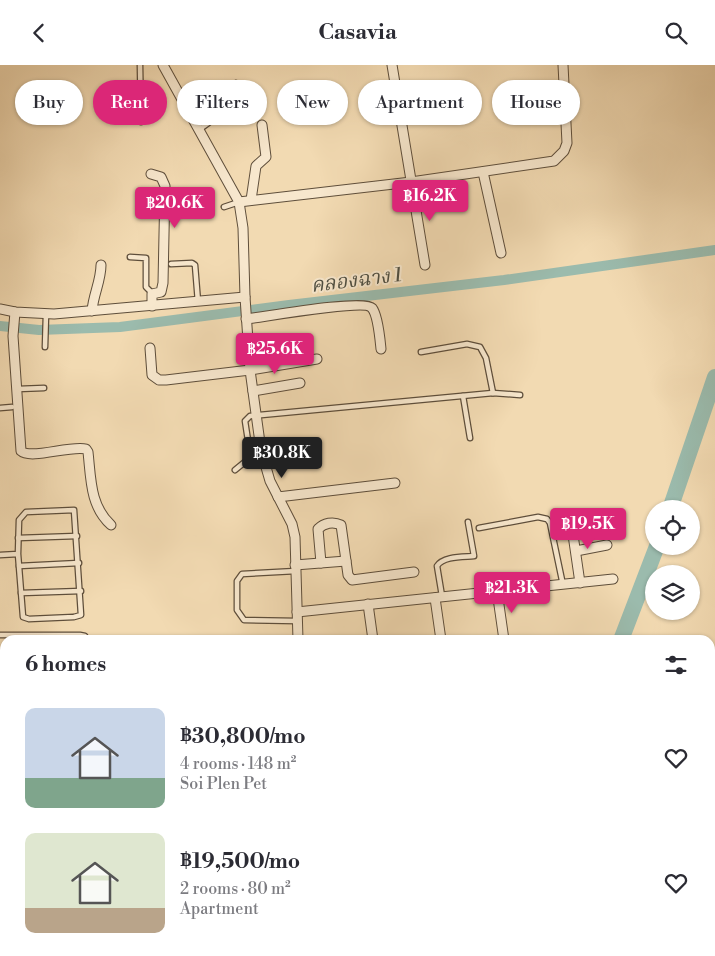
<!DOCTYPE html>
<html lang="en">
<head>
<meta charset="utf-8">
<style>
	:root { --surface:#fff; --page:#f7f7f7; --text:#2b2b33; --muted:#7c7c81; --accent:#db2777 }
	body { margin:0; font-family:"Libre Bodoni","Noto Serif Thai",serif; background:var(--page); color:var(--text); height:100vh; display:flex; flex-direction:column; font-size:19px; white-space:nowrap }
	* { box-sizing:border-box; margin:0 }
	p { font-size:16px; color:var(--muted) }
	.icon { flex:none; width:28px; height:28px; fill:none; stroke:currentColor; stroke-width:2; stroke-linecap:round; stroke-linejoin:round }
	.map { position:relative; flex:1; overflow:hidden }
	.sheet { position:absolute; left:0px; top:570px; width:715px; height:321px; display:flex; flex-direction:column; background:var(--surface); border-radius:15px 15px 0 0; box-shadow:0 1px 4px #0004 }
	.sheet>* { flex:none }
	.hud { position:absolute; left:15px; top:15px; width:685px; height:45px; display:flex; gap:10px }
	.buttons { position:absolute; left:645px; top:435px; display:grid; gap:10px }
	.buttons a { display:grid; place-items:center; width:55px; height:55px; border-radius:50%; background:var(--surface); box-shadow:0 1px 4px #0004; font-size:25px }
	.price { position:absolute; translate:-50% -42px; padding:0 11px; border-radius:5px; background:var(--accent); color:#fff; font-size:16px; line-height:32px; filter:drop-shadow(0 1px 2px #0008) }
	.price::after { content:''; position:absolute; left:50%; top:30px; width:15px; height:11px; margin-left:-8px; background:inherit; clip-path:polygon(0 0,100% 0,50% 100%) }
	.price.selected { background:#222; color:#fff }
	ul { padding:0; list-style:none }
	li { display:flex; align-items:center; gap:15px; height:125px; padding:0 25px }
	li span { display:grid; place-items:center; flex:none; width:140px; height:100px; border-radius:10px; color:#555 }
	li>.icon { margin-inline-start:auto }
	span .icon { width:60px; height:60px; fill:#fffc; stroke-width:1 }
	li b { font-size:21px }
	h2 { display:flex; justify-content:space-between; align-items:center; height:60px; padding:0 25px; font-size:21px }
	.tag { padding:0 18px; border-radius:22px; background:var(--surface); box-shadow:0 1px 4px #0004; font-size:18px; line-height:45px }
	.tag.selected { background:var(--accent); color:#fff }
	header { display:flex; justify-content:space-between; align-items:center; height:65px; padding:0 25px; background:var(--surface); font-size:22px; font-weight:700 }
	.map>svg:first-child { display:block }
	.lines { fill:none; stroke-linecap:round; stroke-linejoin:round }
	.canal { stroke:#9bbbad; stroke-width:10 }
	.river { stroke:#9bbbad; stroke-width:16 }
	.lane-casing { stroke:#5e4e3b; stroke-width:7 }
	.street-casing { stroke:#5e4e3b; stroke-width:11 }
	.lane { stroke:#f7e7cd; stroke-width:4.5 }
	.street { stroke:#f7e7cd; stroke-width:9 }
	.labels { text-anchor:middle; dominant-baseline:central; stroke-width:4; stroke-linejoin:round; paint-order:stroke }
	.water-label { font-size:20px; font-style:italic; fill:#4e4e41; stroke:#f7e7cd }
</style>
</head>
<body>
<header><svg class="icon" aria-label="back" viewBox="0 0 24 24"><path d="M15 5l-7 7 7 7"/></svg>Casavia<svg class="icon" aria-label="search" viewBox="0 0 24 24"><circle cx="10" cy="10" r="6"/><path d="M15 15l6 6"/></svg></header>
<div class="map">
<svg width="715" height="891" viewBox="0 0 715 891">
	<rect width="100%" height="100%" fill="#f2dab2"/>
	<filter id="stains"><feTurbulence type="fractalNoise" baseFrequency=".004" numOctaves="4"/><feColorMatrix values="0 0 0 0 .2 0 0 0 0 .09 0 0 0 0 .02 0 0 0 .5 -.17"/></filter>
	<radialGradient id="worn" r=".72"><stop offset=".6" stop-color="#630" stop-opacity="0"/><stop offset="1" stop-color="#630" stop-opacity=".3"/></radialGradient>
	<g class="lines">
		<polyline class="canal" points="0,261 39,265 120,262 289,240 504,215 715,185"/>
		<g class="river">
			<polyline points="670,444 715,312"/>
			<polyline points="621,575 657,481"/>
			<polyline points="180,886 180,891"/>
		</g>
		<defs>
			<g id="lane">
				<polyline points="140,0 141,57"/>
				<path d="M200 64C222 49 228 44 236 18"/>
				<polyline points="224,142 239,137"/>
				<polyline points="130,192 146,193 146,222 152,228"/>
				<polyline points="171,199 192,198 195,200 198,237"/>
				<polyline points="45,282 46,249"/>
				<polyline points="421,287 467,279 480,282 486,293 493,328"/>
				<polyline points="18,324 44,323"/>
				<polyline points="463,331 470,373"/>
				<polyline points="0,343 12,342"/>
				<polyline points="251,395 245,356 250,351 493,328 520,330"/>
				<polyline points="235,405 246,396 262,392"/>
				<polyline points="479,463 538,452 547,454 550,458 563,520"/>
				<polyline points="18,473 77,471"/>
				<polyline points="0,490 18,489 23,552 29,554 74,552 81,550 74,445 26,447 19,455 18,489"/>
				<polyline points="19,501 79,498"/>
				<polyline points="296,506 242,509 237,516 237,545 244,555 297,556"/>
				<polyline points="21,528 81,526"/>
				<path d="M442 531 437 501C443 491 463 492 474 491L468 457"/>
				<polyline points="0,570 80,570 85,571 87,575"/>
				<polyline points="0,700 5,700"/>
				<polyline points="710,761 715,760"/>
				<polyline points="467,886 477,891"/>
				<polyline points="537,886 548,891"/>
			</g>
			<g id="street">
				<polyline points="163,0 239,137 243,163 245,232 250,305 261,385 270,416 292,459 295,472 298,575"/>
				<polyline points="392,0 425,200"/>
				<polyline points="483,107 501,188"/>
				<polyline points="151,109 161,112 165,121 163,218 161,227 152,229 152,241"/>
				<polyline points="251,135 256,101 266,92 262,60"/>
				<polyline points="239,137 411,117 554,96 564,86 567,78 563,0"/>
				<polyline points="0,244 15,247 54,249 245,232"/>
				<path d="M92 246C93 230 101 216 101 200"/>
				<path d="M15 247 13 271 21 386C31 395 70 380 86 384L88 387C91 414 90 441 111 460"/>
				<path d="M246 254C264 252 364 234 372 243 378 250 380 274 381 284"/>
				<polyline points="150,283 152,310 159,315 166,315 250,305 317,294"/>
				<polyline points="253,326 300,318"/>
				<polyline points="278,432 395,418"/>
				<polyline points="571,456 580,518"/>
				<polyline points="576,486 607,480"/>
				<path d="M321 498 318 464C324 458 333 456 341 460L348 510 352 515 414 507"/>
				<polyline points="295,500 346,496"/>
				<polyline points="497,526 504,575"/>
				<polyline points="435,533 441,575"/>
				<polyline points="368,539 373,575"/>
				<polyline points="297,547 613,514"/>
				<polyline points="295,891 296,886"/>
			</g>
		</defs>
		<use href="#lane" class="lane-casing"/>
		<use href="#street" class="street-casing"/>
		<use href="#lane" class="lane"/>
		<use href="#street" class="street"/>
	</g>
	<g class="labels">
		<g class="water-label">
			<text transform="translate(356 216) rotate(-7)">คลองฉาง 1</text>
		</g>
	</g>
	<rect width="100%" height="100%" filter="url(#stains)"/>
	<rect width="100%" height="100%" fill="url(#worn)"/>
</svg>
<div class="buttons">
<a><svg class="icon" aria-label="locate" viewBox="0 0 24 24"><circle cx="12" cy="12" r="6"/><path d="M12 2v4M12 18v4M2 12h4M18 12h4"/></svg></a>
<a><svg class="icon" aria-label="layers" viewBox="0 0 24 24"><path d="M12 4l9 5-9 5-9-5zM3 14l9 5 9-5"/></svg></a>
</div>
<b class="price" style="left:430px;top:157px">฿16.2K</b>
<b class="price" style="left:175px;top:164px">฿20.6K</b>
<b class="price" style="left:275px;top:310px">฿25.6K</b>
<b class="price selected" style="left:282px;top:414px">฿30.8K</b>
<b class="price" style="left:588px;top:485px">฿19.5K</b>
<b class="price" style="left:512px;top:549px">฿21.3K</b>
<div class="hud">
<a class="tag">Buy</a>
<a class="tag selected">Rent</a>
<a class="tag">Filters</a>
<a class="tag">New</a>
<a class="tag">Apartment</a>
<a class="tag">House</a>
</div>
<section class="sheet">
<h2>6 homes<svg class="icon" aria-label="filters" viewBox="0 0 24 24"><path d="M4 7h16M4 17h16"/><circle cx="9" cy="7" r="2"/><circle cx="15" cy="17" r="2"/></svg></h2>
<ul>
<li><span style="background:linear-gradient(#c9d6e8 70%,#7fa58c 0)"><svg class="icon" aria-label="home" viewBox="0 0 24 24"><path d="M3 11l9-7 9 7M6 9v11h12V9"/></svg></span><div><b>฿30,800/mo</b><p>4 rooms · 148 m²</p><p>Soi Plen Pet</p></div><svg class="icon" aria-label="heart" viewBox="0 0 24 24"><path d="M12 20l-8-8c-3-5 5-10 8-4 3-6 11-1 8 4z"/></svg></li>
<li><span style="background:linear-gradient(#dfe7d0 75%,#b9a48a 0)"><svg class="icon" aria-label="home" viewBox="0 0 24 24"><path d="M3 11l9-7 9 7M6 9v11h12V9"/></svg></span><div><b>฿19,500/mo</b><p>2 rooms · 80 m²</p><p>Apartment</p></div><svg class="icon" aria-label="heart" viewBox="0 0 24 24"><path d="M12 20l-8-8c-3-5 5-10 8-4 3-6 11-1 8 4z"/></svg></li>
</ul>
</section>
</div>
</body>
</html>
